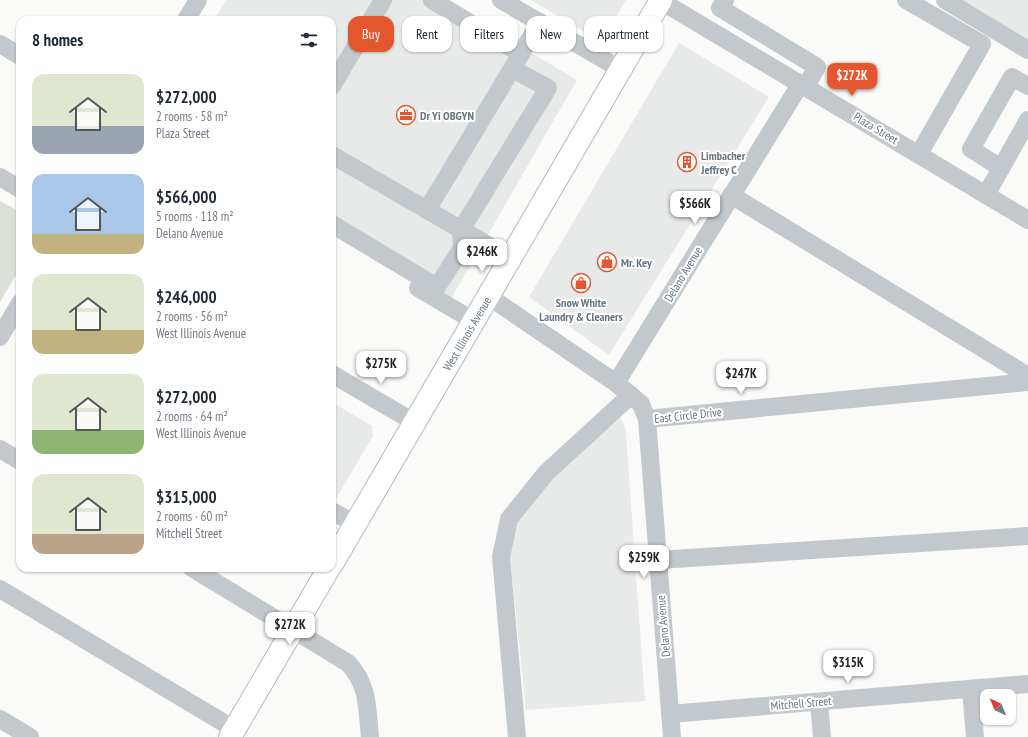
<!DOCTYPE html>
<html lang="en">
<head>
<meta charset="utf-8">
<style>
	:root { --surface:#fff; --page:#f6f6f7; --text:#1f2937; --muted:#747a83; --accent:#e4572e }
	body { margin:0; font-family:"PT Sans Narrow",sans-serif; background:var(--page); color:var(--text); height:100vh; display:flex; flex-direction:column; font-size:15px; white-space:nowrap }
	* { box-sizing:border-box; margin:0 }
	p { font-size:13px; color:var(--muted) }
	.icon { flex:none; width:22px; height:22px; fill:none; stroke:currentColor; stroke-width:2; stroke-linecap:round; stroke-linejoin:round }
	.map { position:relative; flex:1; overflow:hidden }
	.panel { position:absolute; left:16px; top:16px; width:320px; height:556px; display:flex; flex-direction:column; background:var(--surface); border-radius:12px; box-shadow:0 1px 3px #0004 }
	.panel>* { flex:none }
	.top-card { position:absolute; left:348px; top:16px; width:380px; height:36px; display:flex; gap:8px }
	.needle { width:26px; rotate:316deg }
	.buttons { position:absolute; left:980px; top:689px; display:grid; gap:8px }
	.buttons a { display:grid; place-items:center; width:36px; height:36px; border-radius:8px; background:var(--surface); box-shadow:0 1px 3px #0004; font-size:20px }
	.price { position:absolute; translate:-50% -34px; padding:0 9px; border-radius:8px; background:#fff; color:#222; font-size:13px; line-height:26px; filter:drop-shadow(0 1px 2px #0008) }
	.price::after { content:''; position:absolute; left:50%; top:24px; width:12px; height:9px; margin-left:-6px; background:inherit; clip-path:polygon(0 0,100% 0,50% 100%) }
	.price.on { background:var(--accent); color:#fff }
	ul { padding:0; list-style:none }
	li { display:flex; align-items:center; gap:12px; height:100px; padding:0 16px }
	li span { display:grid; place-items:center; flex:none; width:112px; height:80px; border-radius:12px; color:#555 }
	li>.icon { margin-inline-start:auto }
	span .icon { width:48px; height:48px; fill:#fffc; stroke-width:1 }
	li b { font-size:17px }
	h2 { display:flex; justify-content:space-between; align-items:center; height:48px; padding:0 16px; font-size:17px }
	.pill { padding:0 14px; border-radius:12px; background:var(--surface); box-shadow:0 1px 3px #0004; font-size:14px; line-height:36px }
	.pill.on { background:var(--accent); color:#fff }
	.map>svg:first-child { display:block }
	.built { fill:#e8e9e9 }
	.green { fill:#dadfd7 }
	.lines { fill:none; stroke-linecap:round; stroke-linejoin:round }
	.major-casing { stroke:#b5babe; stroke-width:24 }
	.minor { stroke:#c3c8cc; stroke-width:18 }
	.major { stroke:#fff; stroke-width:22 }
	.labels { text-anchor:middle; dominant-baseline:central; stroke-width:4; stroke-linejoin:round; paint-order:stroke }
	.poi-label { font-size:12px; font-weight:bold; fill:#657683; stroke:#fff; text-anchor:start }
	.street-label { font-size:12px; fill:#657683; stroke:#fff }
</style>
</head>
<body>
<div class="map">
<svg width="1028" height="737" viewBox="0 0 1028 737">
	<rect width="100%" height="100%" fill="#fafaf8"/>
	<g class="built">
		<polygon points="226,0 442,0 577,80 448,304 332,235 332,20 214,20"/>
		<polygon points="531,0 626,0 606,35 597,39"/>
		<polygon points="940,0 1028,0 1028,52"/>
		<polygon points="679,43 769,97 609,355 529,297"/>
		<polygon points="332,402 372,426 373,436 332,505"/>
		<polygon points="617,414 623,422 626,433 645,701 526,710 510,557 512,520"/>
	</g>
	<polygon class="green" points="0,201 20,212 20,268 0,302"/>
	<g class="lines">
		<defs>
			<g id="major">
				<path id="s1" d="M332 564 661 0"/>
				<polyline points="230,737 329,568"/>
			</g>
		</defs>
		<use href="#major" class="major-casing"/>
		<g class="minor">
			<polyline points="432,0 521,54"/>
			<polyline points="501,0 620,69"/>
			<polyline points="725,0 720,8 817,67 806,86"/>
			<polyline points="906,0 982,44 919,154"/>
			<polyline points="945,0 1028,50"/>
			<polyline points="661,1 1028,220"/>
			<polyline points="186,20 198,0"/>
			<polyline points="0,44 20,56"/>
			<polyline points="332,86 383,0"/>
			<polyline points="332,155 510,258"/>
			<polyline points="1001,168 971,149 1012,77 1028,86"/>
			<polyline points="0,177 20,189"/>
			<polyline points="731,195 1028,376"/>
			<polyline points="986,195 1028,120"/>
			<polyline points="427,210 540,22"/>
			<polyline points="332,224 437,287 462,248 461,230 548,88 512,69"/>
			<polyline points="418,288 474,321"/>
			<polyline points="488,296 616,383 641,404 647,419 1028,382"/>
			<polyline points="0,337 20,303"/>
			<polyline points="332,374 414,422"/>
			<polyline points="616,383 801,83"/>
			<polyline points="647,419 672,737"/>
			<polyline points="0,449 20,461"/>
			<polyline points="332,511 355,524"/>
			<polyline points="658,560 1028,536"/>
			<path d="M192 568 348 663C369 685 367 709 370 737"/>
			<polyline points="0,589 234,729"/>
			<polyline points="971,689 975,737"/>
			<polyline points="819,702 822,737"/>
			<polyline points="670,714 1028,684"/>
			<polyline points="0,719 30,737"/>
			<polyline points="517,737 501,557 509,519 546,473 631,395"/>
		</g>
		<use href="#major" class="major"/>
	</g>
	<defs>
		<symbol id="office-ring" viewBox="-11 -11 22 22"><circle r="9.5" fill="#fff" stroke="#e4572e" stroke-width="1.5"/><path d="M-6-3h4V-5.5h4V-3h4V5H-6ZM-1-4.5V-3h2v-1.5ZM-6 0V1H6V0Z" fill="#e4572e"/></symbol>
		<symbol id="building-ring" viewBox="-11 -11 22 22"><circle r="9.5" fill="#fff" stroke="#e4572e" stroke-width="1.5"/><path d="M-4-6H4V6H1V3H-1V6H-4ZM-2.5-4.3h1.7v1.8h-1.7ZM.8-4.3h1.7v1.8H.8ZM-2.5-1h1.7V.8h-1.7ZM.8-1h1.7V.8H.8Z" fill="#e4572e"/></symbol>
		<symbol id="shop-ring" viewBox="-11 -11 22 22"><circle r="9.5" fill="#fff" stroke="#e4572e" stroke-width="1.5"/><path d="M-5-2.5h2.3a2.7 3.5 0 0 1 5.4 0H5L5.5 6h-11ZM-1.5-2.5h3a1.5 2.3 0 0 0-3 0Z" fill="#e4572e"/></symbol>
	</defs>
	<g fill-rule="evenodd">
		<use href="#office-ring" x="395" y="104" width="22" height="22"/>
		<use href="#building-ring" x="676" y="151" width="22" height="22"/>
		<use href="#shop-ring" x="596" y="251" width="22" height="22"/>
		<use href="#shop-ring" x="570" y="272" width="22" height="22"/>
	</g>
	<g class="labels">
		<g class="poi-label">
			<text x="420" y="115">Dr Yi OBGYN</text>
			<text x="701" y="155">Limbacher<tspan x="701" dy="14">Jeffrey C</tspan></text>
			<text x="621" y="262">Mr. Key</text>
			<text x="581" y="302" text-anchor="middle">Snow White<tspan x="581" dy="14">Laundry &amp; Cleaners</tspan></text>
		</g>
		<g class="street-label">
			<text transform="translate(876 128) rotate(31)">Plaza Street</text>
			<text transform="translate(683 274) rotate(-59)">Delano Avenue</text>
			<text stroke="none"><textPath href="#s1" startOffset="267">West Illinois Avenue</textPath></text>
			<text transform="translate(688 415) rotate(-6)">East Circle Drive</text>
			<text transform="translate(663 626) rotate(-95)">Delano Avenue</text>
			<text transform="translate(801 703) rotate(-5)">Mitchell Street</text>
		</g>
	</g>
</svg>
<div class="buttons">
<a><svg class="needle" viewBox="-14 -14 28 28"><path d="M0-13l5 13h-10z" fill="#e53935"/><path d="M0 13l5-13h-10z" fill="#747a83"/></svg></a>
</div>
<b class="price on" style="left:852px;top:97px">$272K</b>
<b class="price" style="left:695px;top:225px">$566K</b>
<b class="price" style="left:482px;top:273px">$246K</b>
<b class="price" style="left:381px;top:385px">$275K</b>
<b class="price" style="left:741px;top:395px">$247K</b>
<b class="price" style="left:644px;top:579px">$259K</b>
<b class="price" style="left:290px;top:646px">$272K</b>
<b class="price" style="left:848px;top:684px">$315K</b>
<div class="top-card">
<a class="pill on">Buy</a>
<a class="pill">Rent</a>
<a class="pill">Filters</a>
<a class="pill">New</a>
<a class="pill">Apartment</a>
</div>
<section class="panel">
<h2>8 homes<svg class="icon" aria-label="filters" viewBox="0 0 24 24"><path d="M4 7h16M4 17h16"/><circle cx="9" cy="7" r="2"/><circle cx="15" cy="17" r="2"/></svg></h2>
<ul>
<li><span style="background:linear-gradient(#dfe7d0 65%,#9aa5b1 0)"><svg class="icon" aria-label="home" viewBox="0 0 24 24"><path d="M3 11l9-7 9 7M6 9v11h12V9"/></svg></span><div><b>$272,000</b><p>2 rooms · 58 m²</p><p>Plaza Street</p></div></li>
<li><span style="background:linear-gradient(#a9c7e8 75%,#c2b280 0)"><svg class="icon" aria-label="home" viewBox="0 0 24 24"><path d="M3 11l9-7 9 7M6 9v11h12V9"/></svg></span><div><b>$566,000</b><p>5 rooms · 118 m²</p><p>Delano Avenue</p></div></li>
<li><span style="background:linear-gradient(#dfe7d0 70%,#c2b280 0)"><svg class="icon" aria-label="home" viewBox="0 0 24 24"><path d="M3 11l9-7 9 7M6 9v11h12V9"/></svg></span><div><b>$246,000</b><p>2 rooms · 56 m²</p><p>West Illinois Avenue</p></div></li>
<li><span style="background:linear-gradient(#dfe7d0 70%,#8fb573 0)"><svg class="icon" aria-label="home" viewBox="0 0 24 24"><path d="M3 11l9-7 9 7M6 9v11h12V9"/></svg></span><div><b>$272,000</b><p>2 rooms · 64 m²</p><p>West Illinois Avenue</p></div></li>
<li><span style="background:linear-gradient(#dfe7d0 75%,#b9a48a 0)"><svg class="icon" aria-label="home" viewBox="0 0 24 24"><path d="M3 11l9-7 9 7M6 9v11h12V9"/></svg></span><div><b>$315,000</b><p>2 rooms · 60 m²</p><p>Mitchell Street</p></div></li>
</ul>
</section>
</div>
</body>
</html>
